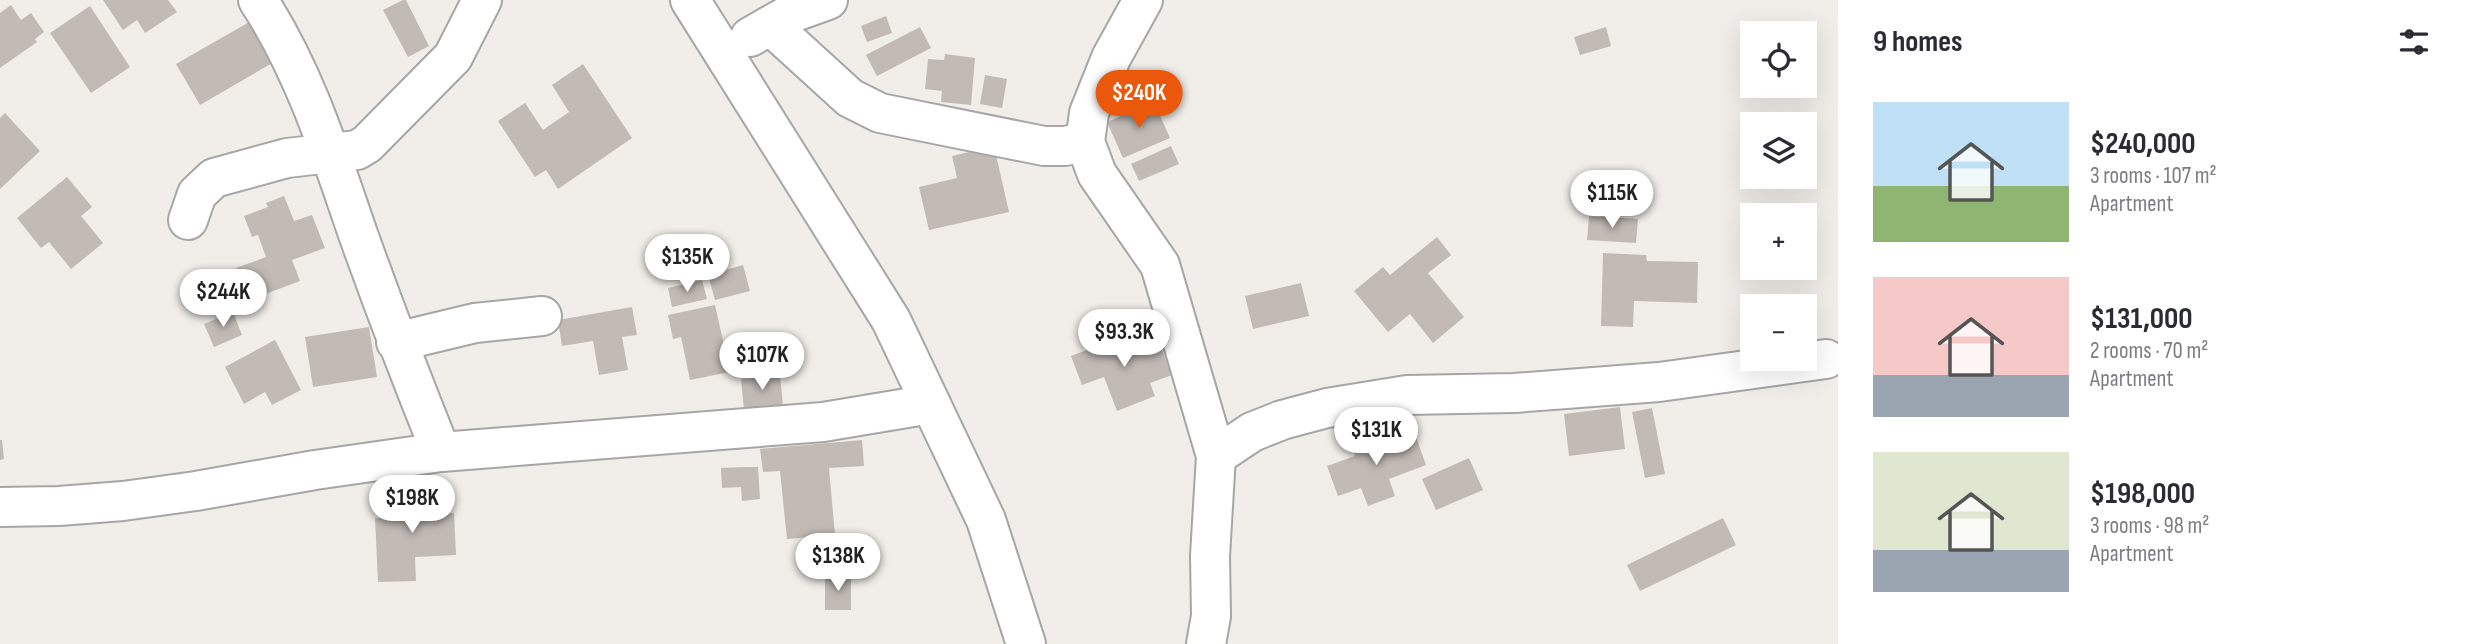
<!DOCTYPE html>
<html lang="en">
<head>
<meta charset="utf-8">
<style>
	:root { --surface:#fff; --page:#f7f7f7; --text:#2b2b33; --muted:#7c7c81; --accent:#ea580c }
	body { margin:0; font-family:"Sofia Sans Condensed",sans-serif; background:var(--page); color:var(--text); height:100vh; display:flex; flex-direction:column; font-size:26px; white-space:nowrap }
	* { box-sizing:border-box; margin:0 }
	p { font-size:23px; color:var(--muted) }
	.icon { flex:none; width:38px; height:38px; fill:none; stroke:currentColor; stroke-width:2; stroke-linecap:round; stroke-linejoin:round }
	.map { position:relative; flex:1; overflow:hidden }
	.drawer { display:flex; flex-direction:column; background:var(--surface); width:630px }
	.drawer>* { flex:none }
	.controls { position:absolute; left:1740px; top:21px; display:grid; gap:14px }
	.controls a { display:grid; place-items:center; width:77px; height:77px; border-radius:0px; background:var(--surface); box-shadow:0 7px 28px #0002; font-size:35px }
	.price { position:absolute; translate:-50% -60px; padding:0 16px; border-radius:24px; background:#fff; color:#222; font-size:23px; line-height:46px; filter:drop-shadow(0 2px 4px #0008) }
	.price::after { content:''; position:absolute; left:50%; top:42px; width:21px; height:16px; margin-left:-10px; background:inherit; clip-path:polygon(0 0,100% 0,50% 100%) }
	.price.active { background:var(--accent); color:#fff }
	ul { padding:0; list-style:none }
	li { display:flex; align-items:center; gap:21px; height:175px; padding:0 35px }
	li span { display:grid; place-items:center; flex:none; width:196px; height:140px; border-radius:0px; color:#555 }
	li>.icon { margin-inline-start:auto }
	span .icon { width:84px; height:84px; fill:#fffc; stroke-width:1 }
	li b { font-size:30px }
	h2 { display:flex; justify-content:space-between; align-items:center; height:84px; padding:0 35px; font-size:30px }
	main { display:flex; flex:1; min-height:0 }
	.map>svg:first-child { display:block }
	.building { fill:#c2bab5 }
	.lines { fill:none; stroke-linecap:round; stroke-linejoin:round }
	.minor-casing { stroke:#a6a6a6; stroke-width:42 }
	.minor { stroke:#fff; stroke-width:38 }
</style>
</head>
<body>
<main>
<div class="map">
<svg width="1838" height="644" viewBox="0 0 1838 644">
	<rect width="100%" height="100%" fill="#f1eee9"/>
	<g class="building">
		<polygon points="103,0 168,0 177,12 145,33 137,20 123,30"/>
		<polygon points="403,0 406,0 429,46 408,57 383,10"/>
		<polygon points="11,5 21,20 31,13 44,32 35,39 37,42 0,68 0,13"/>
		<polygon points="90,6 130,67 91,93 50,33"/>
		<polygon points="886,16 892,33 867,42 861,26"/>
		<polygon points="251,21 274,62 200,105 176,64"/>
		<polygon points="920,27 931,48 877,76 866,55"/>
		<polygon points="1606,27 1611,46 1580,55 1574,37"/>
		<polygon points="945,54 975,58 971,105 941,102 942,91 925,89 928,59 944,60"/>
		<polygon points="583,64 632,138 558,189 546,170 535,177 498,121 525,103 543,130 569,112 552,85"/>
		<polygon points="985,75 1007,79 1002,108 980,104"/>
		<polygon points="1154,102 1170,138 1123,158 1107,122"/>
		<polygon points="5,113 40,151 0,189 0,118"/>
		<polygon points="994,146 1009,212 929,230 919,187 957,178 952,156"/>
		<polygon points="1171,146 1179,164 1139,181 1131,164"/>
		<polygon points="67,177 92,207 81,216 103,243 71,269 49,242 41,248 17,218"/>
		<polygon points="284,196 294,221 312,215 325,248 292,260 300,281 249,300 236,268 266,257 258,235 252,237 244,216 268,207 266,203"/>
		<polygon points="1589,216 1638,219 1636,243 1587,240"/>
		<polygon points="1437,237 1451,255 1428,273 1464,317 1433,343 1410,314 1388,332 1354,291 1383,267 1390,275"/>
		<polygon points="1603,253 1646,255 1647,261 1698,262 1697,303 1634,301 1633,327 1601,326"/>
		<polygon points="743,265 750,291 715,300 708,275"/>
		<polygon points="702,280 707,299 672,307 668,288"/>
		<polygon points="1301,283 1309,316 1253,329 1245,296"/>
		<polygon points="715,305 730,372 690,380 681,337 673,339 668,315"/>
		<polygon points="632,307 637,335 622,337 628,370 599,375 593,341 562,346 558,320"/>
		<polygon points="233,312 242,335 214,347 204,324"/>
		<polygon points="369,327 377,377 313,387 305,337"/>
		<polygon points="1126,335 1128,340 1137,336 1141,346 1158,340 1172,375 1150,383 1155,396 1117,411 1104,377 1082,385 1071,356"/>
		<polygon points="275,340 301,390 272,405 265,392 244,404 225,367"/>
		<polygon points="780,375 783,406 744,410 741,379"/>
		<polygon points="1620,407 1625,449 1569,456 1564,414"/>
		<polygon points="1652,408 1665,474 1645,478 1632,412"/>
		<polygon points="1378,434 1383,446 1415,434 1426,465 1389,479 1395,496 1368,506 1361,488 1338,496 1327,466 1355,456 1351,444"/>
		<polygon points="0,440 2,440 4,459 0,460"/>
		<polygon points="862,440 864,466 829,468 835,535 787,539 780,471 763,472 760,449"/>
		<polygon points="1469,458 1483,490 1436,510 1422,479"/>
		<polygon points="746,467 758,467 760,499 742,501 741,487 722,488 721,468"/>
		<polygon points="438,491 439,514 454,513 456,555 415,557 416,581 378,582 375,518 388,518 387,499 404,498 404,493"/>
		<polygon points="1723,518 1736,545 1640,591 1627,565"/>
		<polygon points="868,554 872,571 857,575 854,565 843,568 842,560"/>
		<rect x="825" y="575" width="26" height="35"/>
	</g>
	<g class="lines">
		<defs>
			<g id="minor">
				<path d="M258 0C305 72 330 153 358 234 384 307 412 380 441 452"/>
				<polyline points="690,0 891,320 986,520 1026,644"/>
				<polyline points="1143,0 1111,58 1089,113 1085,142 1097,174 1160,265 1216,456 1210,556 1211,616 1206,644"/>
				<polyline points="771,26 850,98 880,113 1044,146 1065,146 1085,142"/>
				<polyline points="750,37 792,13 828,0"/>
				<polyline points="188,220 197,194 214,178 287,158 357,150 367,144 453,57 482,0"/>
				<polyline points="396,342 475,323 542,316"/>
				<polyline points="1216,456 1252,432 1282,420 1327,408 1407,395 1514,393 1659,382 1826,359"/>
				<polyline points="0,507 59,506 123,501 196,491 315,470 441,452 823,422 931,404"/>
			</g>
		</defs>
		<use href="#minor" class="minor-casing"/>
		<use href="#minor" class="minor"/>
	</g>
</svg>
<div class="controls">
<a><svg class="icon" aria-label="locate" viewBox="0 0 24 24"><circle cx="12" cy="12" r="6"/><path d="M12 2v4M12 18v4M2 12h4M18 12h4"/></svg></a>
<a><svg class="icon" aria-label="layers" viewBox="0 0 24 24"><path d="M12 4l9 5-9 5-9-5zM3 14l9 5 9-5"/></svg></a>
<a>+</a>
<a>−</a>
</div>
<b class="price active" style="left:1139px;top:130px">$240K</b>
<b class="price" style="left:1612px;top:230px">$115K</b>
<b class="price" style="left:687px;top:294px">$135K</b>
<b class="price" style="left:223px;top:329px">$244K</b>
<b class="price" style="left:1124px;top:369px">$93.3K</b>
<b class="price" style="left:762px;top:392px">$107K</b>
<b class="price" style="left:1376px;top:467px">$131K</b>
<b class="price" style="left:412px;top:535px">$198K</b>
<b class="price" style="left:838px;top:593px">$138K</b>
</div>
<section class="drawer">
<h2>9 homes<svg class="icon" aria-label="filters" viewBox="0 0 24 24"><path d="M4 7h16M4 17h16"/><circle cx="9" cy="7" r="2"/><circle cx="15" cy="17" r="2"/></svg></h2>
<ul>
<li><span style="background:linear-gradient(#bfe0f5 60%,#8fb573 0)"><svg class="icon" aria-label="home" viewBox="0 0 24 24"><path d="M3 11l9-7 9 7M6 9v11h12V9"/></svg></span><div><b>$240,000</b><p>3 rooms · 107 m²</p><p>Apartment</p></div></li>
<li><span style="background:linear-gradient(#f6c9c9 70%,#9aa5b1 0)"><svg class="icon" aria-label="home" viewBox="0 0 24 24"><path d="M3 11l9-7 9 7M6 9v11h12V9"/></svg></span><div><b>$131,000</b><p>2 rooms · 70 m²</p><p>Apartment</p></div></li>
<li><span style="background:linear-gradient(#dfe7d0 70%,#9aa5b1 0)"><svg class="icon" aria-label="home" viewBox="0 0 24 24"><path d="M3 11l9-7 9 7M6 9v11h12V9"/></svg></span><div><b>$198,000</b><p>3 rooms · 98 m²</p><p>Apartment</p></div></li>
</ul>
</section>
</main>
</body>
</html>
